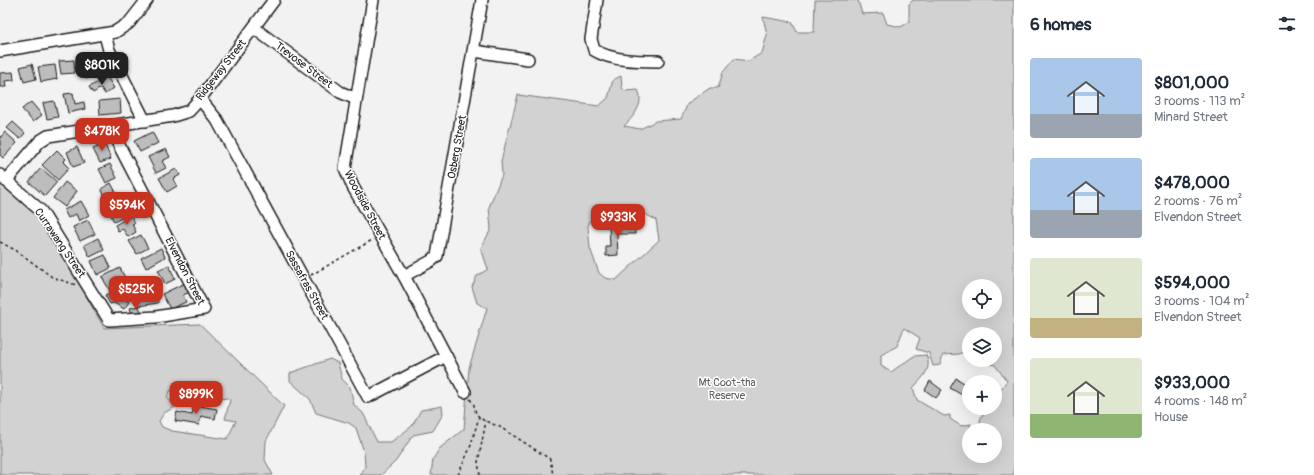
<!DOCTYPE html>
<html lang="en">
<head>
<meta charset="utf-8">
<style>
	:root { --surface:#fff; --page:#f2f2f3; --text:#1f2937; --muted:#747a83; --accent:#c8321e }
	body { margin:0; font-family:Pangolin,sans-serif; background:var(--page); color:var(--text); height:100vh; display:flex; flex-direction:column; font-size:15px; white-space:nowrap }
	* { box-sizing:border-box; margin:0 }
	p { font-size:13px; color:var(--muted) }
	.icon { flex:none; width:22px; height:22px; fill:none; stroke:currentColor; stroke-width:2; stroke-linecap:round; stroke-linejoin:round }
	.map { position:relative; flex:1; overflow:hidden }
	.sheet { display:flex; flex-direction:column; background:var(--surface); width:300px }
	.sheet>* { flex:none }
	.tools { position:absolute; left:962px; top:279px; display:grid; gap:8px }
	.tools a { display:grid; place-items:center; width:40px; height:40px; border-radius:50%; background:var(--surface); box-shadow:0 4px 16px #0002; font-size:20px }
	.price { position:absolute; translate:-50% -34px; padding:0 9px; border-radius:8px; background:var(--accent); color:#fff; font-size:13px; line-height:26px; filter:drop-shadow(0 1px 2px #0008) }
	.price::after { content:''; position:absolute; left:50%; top:24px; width:12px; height:9px; margin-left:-6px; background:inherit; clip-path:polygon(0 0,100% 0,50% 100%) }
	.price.selected { background:#222; color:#fff }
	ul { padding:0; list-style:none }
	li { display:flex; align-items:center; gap:12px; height:100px; padding:0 16px }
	li span { display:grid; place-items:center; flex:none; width:112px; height:80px; border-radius:4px; color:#555 }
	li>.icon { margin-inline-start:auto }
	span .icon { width:48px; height:48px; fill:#fffc; stroke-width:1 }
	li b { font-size:17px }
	h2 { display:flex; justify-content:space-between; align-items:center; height:48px; padding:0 16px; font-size:17px }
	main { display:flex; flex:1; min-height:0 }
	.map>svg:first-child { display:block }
	.green { fill:#d2d2d2; stroke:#777; fill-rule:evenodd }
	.building { fill:#bdbdbd; stroke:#1c1c1c }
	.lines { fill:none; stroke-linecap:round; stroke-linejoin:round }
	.minor-casing { stroke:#1c1c1c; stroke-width:14 }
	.path { stroke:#1c1c1c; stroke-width:1.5; stroke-dasharray:3 3; stroke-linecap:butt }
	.minor { stroke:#fff; stroke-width:11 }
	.labels { text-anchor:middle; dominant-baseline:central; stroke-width:3; stroke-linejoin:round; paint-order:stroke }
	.street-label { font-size:11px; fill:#1c1c1c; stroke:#fff }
	.park-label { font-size:11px; fill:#5c5c5c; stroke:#fff }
</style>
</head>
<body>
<main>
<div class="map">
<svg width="1014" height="475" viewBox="0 0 1014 475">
	<rect width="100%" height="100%" fill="#f2f2f2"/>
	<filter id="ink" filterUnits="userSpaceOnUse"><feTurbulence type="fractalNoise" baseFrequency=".025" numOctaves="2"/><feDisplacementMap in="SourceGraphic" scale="8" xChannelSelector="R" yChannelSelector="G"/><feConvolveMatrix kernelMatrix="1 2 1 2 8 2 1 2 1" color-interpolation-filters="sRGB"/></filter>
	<g filter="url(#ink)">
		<g class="green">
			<path d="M815 0H858L862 14 883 13 887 24 901 27 909 22V4L913 0H1014V475H431L433 459 440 448 464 429 469 368 487 308 477 303 472 287 477 276 488 269 481 248 491 229 489 207 502 175 501 161 518 95 599 106 608 98 613 80 621 76 622 88 625 91 638 90C645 104 633 117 624 126L640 129 656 121 681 119 688 103 710 88H718L723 72 734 59 749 61 762 53 767 35 763 17 792 22 797 32H814ZM643 213 656 220 659 240 616 280 605 278 599 273 590 248 588 226 593 214 622 216ZM969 286H995V312H969ZM904 328 920 338 916 349 929 353 933 366 940 365 943 355 959 354 969 349V334H995V360H977L975 361 995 365 1007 381 995 396V408H986L980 420 981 429 980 430H995V456H969V430L971 424 961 426 950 419V415L944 416 917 400 913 388C922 378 933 369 926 355L914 356 891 372 881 366V355L897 346Z"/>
			<path d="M0 181 42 217 104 328 200 324 284 406 266 441 265 460 273 475H0ZM188 383 194 384 187 392 188 397 207 400 228 398 230 400 225 419 236 421 227 439 172 431 162 427 159 421 164 413 175 407 167 397 170 391 181 389Z"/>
			<polygon points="330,359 338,363 342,379 350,387 354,405 363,413 377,442 391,442 412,426 421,410 442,406 443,414 433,431 413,435 396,461 381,475 360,475 365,467 364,452 356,428 349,423 316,413 310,399 290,381 290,373"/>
		</g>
		<g class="building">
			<polygon points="95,53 103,72 86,79 79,60"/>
			<polygon points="74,60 75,73 61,74 59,61"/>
			<polygon points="32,64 36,79 24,82 20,67"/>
			<polygon points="55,65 57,79 41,82 38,67"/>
			<polygon points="13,72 14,80 5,81 6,87 0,87 0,73"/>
			<polygon points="107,77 114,88 105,94 101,88 93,93 89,87"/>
			<polygon points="73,93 75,104 84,102 85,109 68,113 64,94"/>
			<polygon points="120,99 121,113 100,115 99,101"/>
			<polygon points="54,101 58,117 47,119 43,103"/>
			<polygon points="31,102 42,115 33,122 22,109"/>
			<polygon points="13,122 25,133 20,139 7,128"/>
			<polygon points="5,132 17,143 3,158 0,155 0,138"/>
			<polygon points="152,132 158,143 140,152 134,141"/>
			<polygon points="103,140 111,159 100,163 93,149 98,147 96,143"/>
			<polygon points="77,147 84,163 73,167 67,152"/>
			<polygon points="166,149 170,157 162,161 166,168 156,173 148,157"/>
			<polygon points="57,150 66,159 63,162 69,168 58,180 42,165"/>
			<polygon points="110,164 117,178 106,183 99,169"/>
			<polygon points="41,168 57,182 45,196 29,182"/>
			<polygon points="176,169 180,175 173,179 177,186 167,192 159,178"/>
			<polygon points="65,182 77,191 65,207 53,198"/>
			<polygon points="111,183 119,198 109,203 101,189"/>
			<polygon points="122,199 130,214 114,222 111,215 114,213 110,206"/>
			<polygon points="81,201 89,215 79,221 76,214 68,218 64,210"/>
			<polygon points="131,216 135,223 132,224 136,232 128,237 123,229 118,231 115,225"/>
			<polygon points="88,220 95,234 80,241 73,227"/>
			<polygon points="625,223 634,223 635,234 617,234 618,255 606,256 606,246 610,246 609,227 626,227"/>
			<polygon points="141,235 148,248 137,254 129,241"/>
			<polygon points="98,238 104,250 90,257 84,245"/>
			<polygon points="161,248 165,257 146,268 141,258"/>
			<polygon points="105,255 111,268 97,275 91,261"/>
			<polygon points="169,265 175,279 165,284 158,270"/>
			<polygon points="120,268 127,282 110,291 102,277"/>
			<polygon points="185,283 190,292 183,295 186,302 170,309 162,294"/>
			<polygon points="129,285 130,290 120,297 129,302 124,309 114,303 110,304 105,295"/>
			<polygon points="156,292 158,303 138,306 136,295"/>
			<polygon points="138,306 142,312 132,314 130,308"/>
			<polygon points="956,378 969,386 969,399 950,388"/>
			<polygon points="930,381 942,390 936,398 925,390"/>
			<polygon points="194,405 217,409 215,419 201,416 199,425 175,421 177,412 192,415"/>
		</g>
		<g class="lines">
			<defs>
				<g id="minor">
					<polyline points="373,0 345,168 353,187 404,276 465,392"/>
					<path d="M597 0 591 39 594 50C612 61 637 61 658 61"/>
					<polyline points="254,28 340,92 356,99"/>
					<polyline points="105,35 109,50 145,121"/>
					<polyline points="0,51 115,32 129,23 147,0"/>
					<polyline points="474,51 528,59"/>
					<polyline points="200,99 217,120 368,397 446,356"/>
					<polyline points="0,175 41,211 109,320 156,317 204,309 109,126"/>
					<polyline points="6,181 40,141 48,136 173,116 189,111 200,99 274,0"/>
					<polyline points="404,276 431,261 437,256 482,0"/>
				</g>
			</defs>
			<use href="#minor" class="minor-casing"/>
			<g class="path">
				<polyline points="0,242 17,251 52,277 76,285"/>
				<polyline points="311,275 374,239"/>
				<polyline points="470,399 474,405 476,414 483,420 500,427 550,459 553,475"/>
				<polyline points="458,475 470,448 479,417"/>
				<polyline points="480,475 478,462 486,421"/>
			</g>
			<use href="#minor" class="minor"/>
		</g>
	</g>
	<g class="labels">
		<g class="street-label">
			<text transform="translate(304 65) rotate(37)">Trevose Street</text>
			<text transform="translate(221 70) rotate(-52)">Ridgeway Street</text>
			<text transform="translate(457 147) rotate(-80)">Osberg Street</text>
			<text transform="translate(365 205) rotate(62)">Woodside Street</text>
			<text transform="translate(60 243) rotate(56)">Currawang Street</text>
			<text transform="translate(185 271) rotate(63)">Elvendon Street</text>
			<text transform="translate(307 285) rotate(61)">Sassafras Street</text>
		</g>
		<g class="park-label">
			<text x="727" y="382">Mt Coot-tha<tspan x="727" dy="13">Reserve</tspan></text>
		</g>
	</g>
</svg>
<div class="tools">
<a><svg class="icon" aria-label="locate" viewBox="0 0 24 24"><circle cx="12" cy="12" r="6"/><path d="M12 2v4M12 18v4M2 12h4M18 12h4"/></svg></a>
<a><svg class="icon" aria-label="layers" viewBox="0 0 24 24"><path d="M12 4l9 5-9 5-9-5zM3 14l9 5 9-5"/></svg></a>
<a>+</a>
<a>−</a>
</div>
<b class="price selected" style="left:102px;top:86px">$801K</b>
<b class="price" style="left:102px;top:152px">$478K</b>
<b class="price" style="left:127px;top:226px">$594K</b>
<b class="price" style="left:618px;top:238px">$933K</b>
<b class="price" style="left:136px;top:310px">$525K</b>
<b class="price" style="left:196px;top:415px">$899K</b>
</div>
<section class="sheet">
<h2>6 homes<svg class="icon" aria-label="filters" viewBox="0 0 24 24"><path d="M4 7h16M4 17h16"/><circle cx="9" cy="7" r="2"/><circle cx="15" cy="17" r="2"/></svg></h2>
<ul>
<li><span style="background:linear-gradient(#a9c7e8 70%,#9aa5b1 0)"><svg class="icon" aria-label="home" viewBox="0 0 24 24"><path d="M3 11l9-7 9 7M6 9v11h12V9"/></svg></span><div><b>$801,000</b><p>3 rooms · 113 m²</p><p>Minard Street</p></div></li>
<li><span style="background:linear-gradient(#a9c7e8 65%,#9aa5b1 0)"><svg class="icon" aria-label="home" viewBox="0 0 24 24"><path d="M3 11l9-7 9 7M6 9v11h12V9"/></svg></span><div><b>$478,000</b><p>2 rooms · 76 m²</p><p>Elvendon Street</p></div></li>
<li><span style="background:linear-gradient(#dfe7d0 75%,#c2b280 0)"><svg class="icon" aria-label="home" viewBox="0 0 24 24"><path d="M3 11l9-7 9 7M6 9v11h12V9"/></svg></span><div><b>$594,000</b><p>3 rooms · 104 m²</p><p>Elvendon Street</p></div></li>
<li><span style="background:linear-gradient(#dfe7d0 70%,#8fb573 0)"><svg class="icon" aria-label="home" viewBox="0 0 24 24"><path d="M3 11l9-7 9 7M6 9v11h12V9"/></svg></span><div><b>$933,000</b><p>4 rooms · 148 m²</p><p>House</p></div></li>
</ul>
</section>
</main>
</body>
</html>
